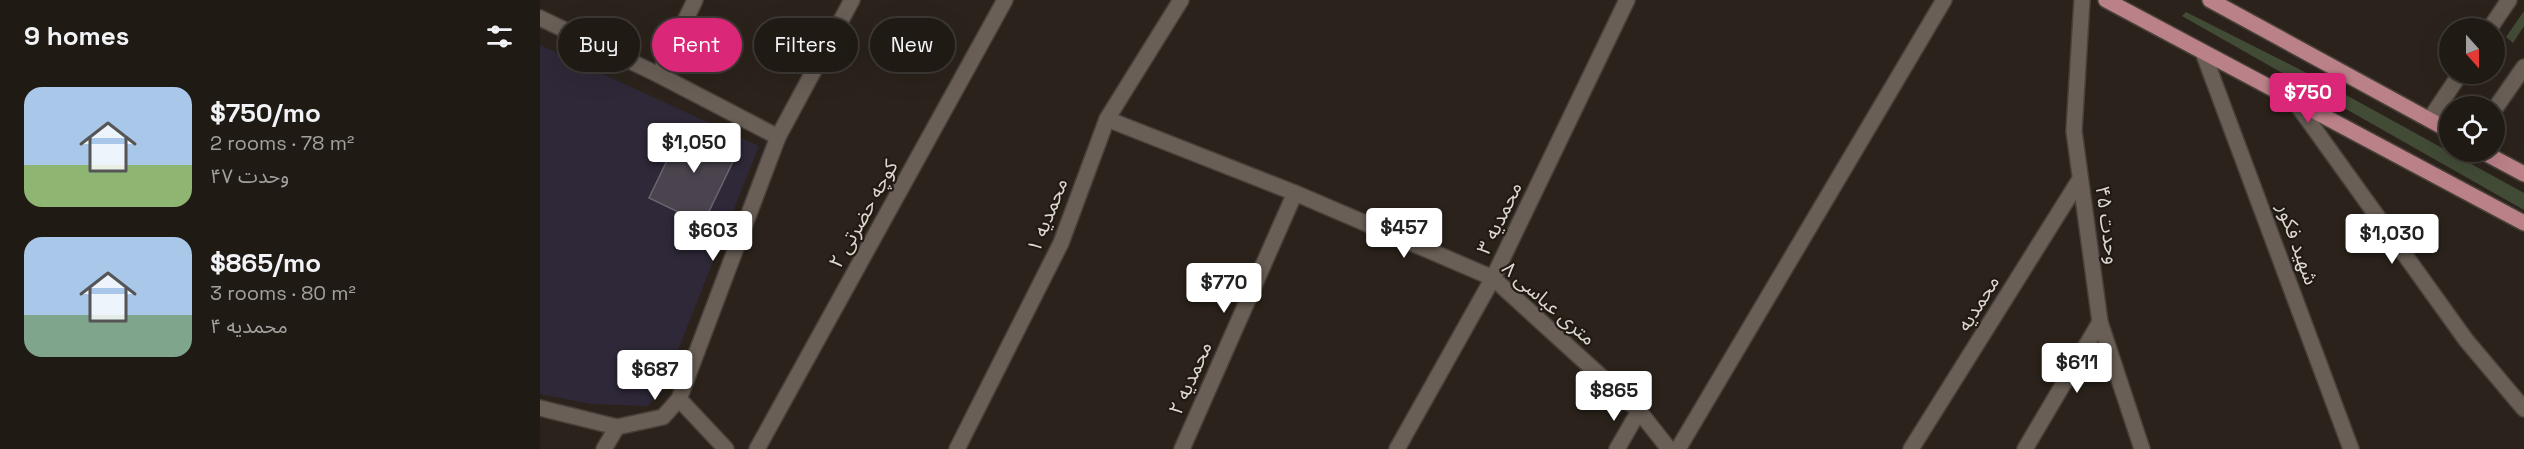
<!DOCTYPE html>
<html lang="en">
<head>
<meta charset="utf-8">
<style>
	:root { --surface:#201a14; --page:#2d2722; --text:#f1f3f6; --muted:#a2a1a0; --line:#3d3834; --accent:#db2777 }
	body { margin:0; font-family:"Space Grotesk","Noto Sans Arabic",sans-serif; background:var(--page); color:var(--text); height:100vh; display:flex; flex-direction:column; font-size:22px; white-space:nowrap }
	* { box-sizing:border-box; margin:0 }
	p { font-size:20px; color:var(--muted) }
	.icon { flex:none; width:33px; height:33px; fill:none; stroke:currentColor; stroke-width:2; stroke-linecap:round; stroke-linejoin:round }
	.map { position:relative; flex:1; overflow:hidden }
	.sheet { display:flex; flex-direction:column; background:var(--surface); width:540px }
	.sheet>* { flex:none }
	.top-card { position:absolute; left:18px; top:18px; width:570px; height:54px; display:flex; gap:12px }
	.needle { width:39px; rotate:159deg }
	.controls { position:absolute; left:1899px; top:18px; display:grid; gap:12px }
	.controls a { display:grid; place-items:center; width:66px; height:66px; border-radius:50%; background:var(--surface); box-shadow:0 6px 24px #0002,0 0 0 2px var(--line); font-size:30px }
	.price { position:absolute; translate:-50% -51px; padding:0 14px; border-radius:6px; background:#fff; color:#222; font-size:20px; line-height:39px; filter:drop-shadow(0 2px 3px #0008) }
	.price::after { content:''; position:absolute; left:50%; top:36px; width:18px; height:14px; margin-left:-9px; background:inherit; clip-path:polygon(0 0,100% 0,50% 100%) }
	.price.active { background:var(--accent); color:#fff }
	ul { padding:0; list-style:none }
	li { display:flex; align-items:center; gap:18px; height:150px; padding:0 24px }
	li span { display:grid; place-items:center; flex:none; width:168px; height:120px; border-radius:18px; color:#555 }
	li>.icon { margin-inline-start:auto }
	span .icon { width:72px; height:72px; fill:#fffc; stroke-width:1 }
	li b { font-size:26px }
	h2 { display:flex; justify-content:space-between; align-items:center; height:72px; padding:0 24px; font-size:26px }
	.pill { padding:0 21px; border-radius:27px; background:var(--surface); box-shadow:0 6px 24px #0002,0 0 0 2px var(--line); font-size:21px; line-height:54px }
	.pill.active { background:var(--accent); color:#fff }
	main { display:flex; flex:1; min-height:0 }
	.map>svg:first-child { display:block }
	.education { fill:#2f2838 }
	.green { fill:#414b36 }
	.building { fill:#4b444e; stroke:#6b636e; stroke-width:1.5 }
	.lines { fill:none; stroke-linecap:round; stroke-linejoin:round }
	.minor-casing { stroke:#48413b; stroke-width:18 }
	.major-casing { stroke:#48413b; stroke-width:18 }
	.minor { stroke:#695f56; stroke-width:15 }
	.major { stroke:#bb8188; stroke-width:15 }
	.labels { text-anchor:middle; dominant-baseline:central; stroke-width:4.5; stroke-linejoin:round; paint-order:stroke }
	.street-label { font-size:20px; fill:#dcd6d1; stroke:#211a12 }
</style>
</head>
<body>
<main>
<section class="sheet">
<h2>9 homes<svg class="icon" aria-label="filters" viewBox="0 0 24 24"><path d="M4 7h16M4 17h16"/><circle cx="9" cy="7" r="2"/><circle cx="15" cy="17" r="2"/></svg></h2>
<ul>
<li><span style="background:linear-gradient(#a9c7e8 65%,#8fb573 0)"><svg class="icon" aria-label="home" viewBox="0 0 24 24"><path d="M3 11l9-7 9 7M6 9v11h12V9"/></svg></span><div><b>$750/mo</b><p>2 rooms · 78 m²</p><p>وحدت ۴۷</p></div></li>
<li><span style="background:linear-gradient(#a9c7e8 65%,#7fa58c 0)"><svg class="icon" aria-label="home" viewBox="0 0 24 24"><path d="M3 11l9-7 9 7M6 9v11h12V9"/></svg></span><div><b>$865/mo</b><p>3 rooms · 80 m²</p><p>محمدیه ۴</p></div></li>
</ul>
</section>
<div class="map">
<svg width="1984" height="449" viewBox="0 0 1984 449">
	<rect width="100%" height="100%" fill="#2b231b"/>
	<polygon class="education" points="0,45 219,146 120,395 107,406 52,404 0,394"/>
	<g class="green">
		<polygon points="1984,11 1984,26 1973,43 1966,37"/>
		<polygon points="1646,12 1759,69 1984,193 1984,210 1642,16"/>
	</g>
	<polygon class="building" points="144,125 198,151 163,224 109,198"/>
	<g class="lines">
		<defs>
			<g id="minor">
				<polyline points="1542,0 1534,131 1560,322 1602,449"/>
				<polyline points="0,18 119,75 238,137"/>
				<polyline points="1950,28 1969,0"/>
				<polyline points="1664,55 1811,449"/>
				<polyline points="119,75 155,0"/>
				<polyline points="1753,99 1926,340 1984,409"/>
				<polyline points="1954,110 1984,67"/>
				<polyline points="567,119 755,193 953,278 1099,411 1129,449"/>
				<polyline points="1890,119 1920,74"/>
				<polyline points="139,399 238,137 312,0"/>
				<polyline points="0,408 77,427 123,417 139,399 186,449"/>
				<polyline points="64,449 77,427"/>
				<polyline points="217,449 465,0"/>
				<polyline points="417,449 521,243 567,119 641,0"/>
				<polyline points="642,449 755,193"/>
				<polyline points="857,449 953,278 1087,0"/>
				<polyline points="1077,449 1099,411"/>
				<polyline points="1138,449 1404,0"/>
				<polyline points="1371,449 1540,179"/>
				<polyline points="1485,449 1560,322"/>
			</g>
			<g id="major">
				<polyline points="1566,0 1984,223"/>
				<polyline points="1670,0 1910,131"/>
				<polyline points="1943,152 1984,174"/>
			</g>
		</defs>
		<use href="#minor" class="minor-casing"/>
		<use href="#major" class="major-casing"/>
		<use href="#minor" class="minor"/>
		<use href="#major" class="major"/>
	</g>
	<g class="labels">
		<g class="street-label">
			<text transform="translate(323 214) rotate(-61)">کوچه حضرتی ۲</text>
			<text transform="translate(507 215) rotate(-68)">محمدیه ۱</text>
			<text transform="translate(959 218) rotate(-64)">محمدیه ۳</text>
			<text transform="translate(1568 225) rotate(82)">وحدت ۴۵</text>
			<text transform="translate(1758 244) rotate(70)">شهید فکور</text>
			<text transform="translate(1009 303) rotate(41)">۸ متری عباسی</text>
			<text transform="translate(1438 303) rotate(-58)">محمدیه</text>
			<text transform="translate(650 378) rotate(-66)">محمدیه ۲</text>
		</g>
	</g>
</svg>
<div class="controls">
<a><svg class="needle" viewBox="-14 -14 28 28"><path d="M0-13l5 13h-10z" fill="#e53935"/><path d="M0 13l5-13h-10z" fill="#a2a1a0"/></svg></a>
<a><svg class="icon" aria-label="locate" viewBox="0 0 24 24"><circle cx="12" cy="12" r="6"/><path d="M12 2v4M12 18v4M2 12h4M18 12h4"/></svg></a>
</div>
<b class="price active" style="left:1768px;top:124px">$750</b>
<b class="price" style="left:154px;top:174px">$1,050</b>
<b class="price" style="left:864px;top:259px">$457</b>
<b class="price" style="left:173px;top:262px">$603</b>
<b class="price" style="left:1852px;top:265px">$1,030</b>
<b class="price" style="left:684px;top:314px">$770</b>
<b class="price" style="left:1537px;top:394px">$611</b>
<b class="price" style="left:115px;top:401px">$687</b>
<b class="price" style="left:1074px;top:422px">$865</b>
<div class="top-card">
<a class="pill">Buy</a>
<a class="pill active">Rent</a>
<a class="pill">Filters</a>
<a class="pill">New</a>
</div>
</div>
</main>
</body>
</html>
